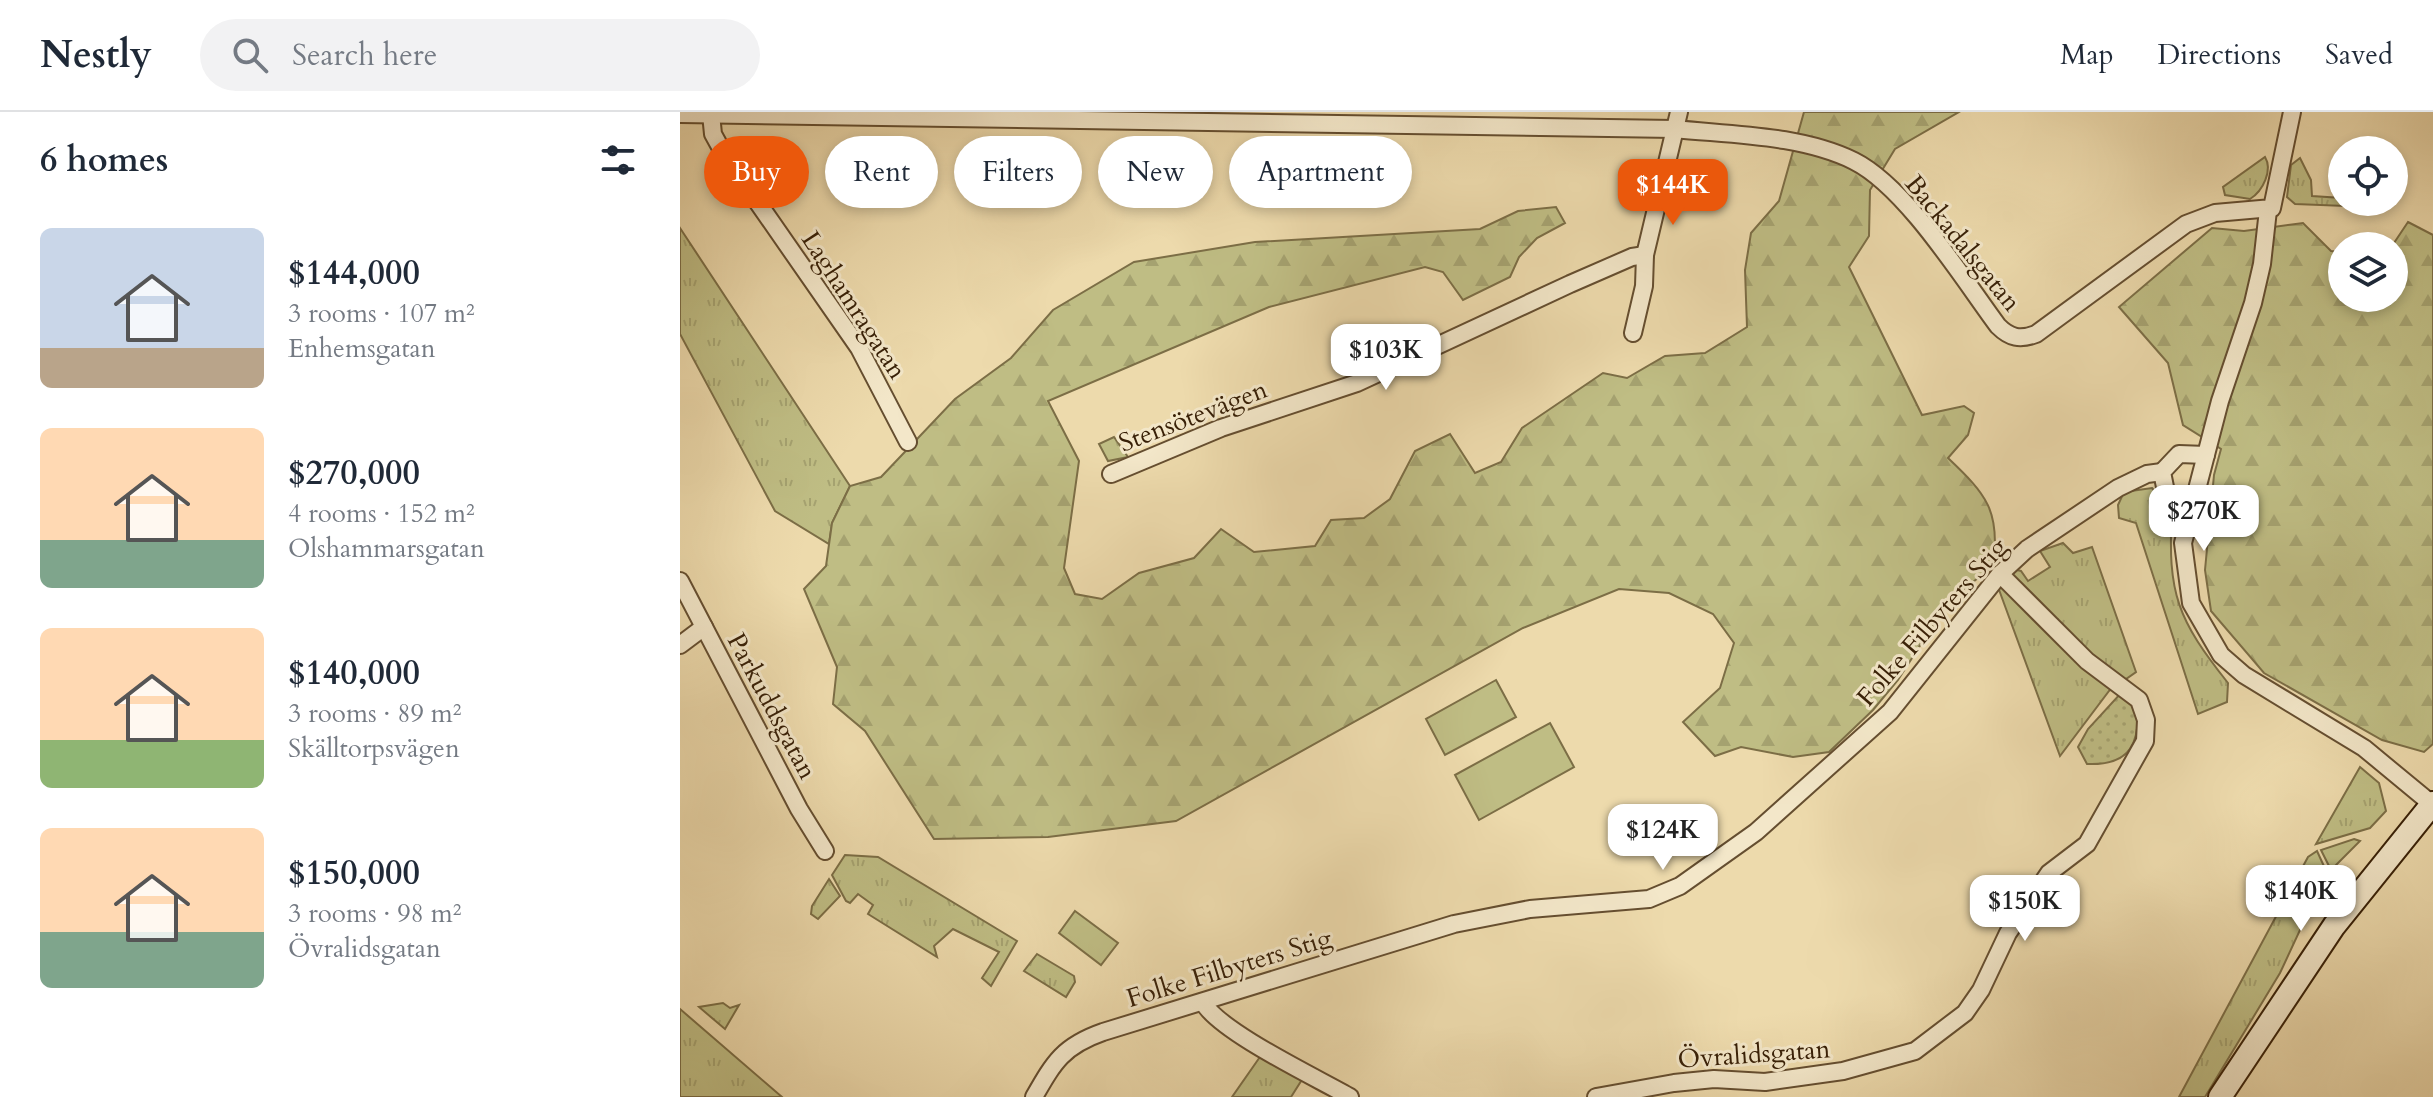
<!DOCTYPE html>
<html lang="en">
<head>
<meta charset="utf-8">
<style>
	:root { --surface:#fff; --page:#f2f2f3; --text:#1f2937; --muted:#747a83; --line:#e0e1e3; --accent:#ea580c }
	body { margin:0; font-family:Cardo,serif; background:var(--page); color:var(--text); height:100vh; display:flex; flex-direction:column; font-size:30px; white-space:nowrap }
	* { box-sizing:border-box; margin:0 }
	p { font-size:26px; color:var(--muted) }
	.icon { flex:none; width:44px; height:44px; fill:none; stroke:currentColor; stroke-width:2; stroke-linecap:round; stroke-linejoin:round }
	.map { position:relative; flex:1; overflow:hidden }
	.drawer { display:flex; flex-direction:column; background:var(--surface); width:680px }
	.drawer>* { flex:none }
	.guide { position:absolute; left:24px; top:24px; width:760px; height:72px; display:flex; gap:16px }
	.buttons { position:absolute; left:1648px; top:24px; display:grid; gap:16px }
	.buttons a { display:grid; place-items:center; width:80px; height:80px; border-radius:50%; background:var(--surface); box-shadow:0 4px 12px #0003; font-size:40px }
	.price { position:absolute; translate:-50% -68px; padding:0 18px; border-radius:16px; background:#fff; color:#222; font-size:26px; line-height:52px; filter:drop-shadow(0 2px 4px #0008) }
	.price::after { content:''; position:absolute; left:50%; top:48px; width:24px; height:18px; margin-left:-12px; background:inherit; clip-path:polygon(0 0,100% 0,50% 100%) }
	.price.current { background:var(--accent); color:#fff }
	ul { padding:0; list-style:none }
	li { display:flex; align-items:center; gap:24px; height:200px; padding:0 40px }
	li span { display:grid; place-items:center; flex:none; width:224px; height:160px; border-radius:12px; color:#555 }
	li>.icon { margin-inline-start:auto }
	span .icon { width:96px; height:96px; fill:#fffc; stroke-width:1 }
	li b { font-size:34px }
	h2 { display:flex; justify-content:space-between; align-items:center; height:96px; padding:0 40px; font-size:34px }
	.pill { padding:0 28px; border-radius:36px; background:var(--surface); box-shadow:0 4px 12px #0003; font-size:28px; line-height:72px }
	.pill.current { background:var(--accent); color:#fff }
	header { display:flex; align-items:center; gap:48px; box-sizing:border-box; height:112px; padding:0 40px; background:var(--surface); border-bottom:2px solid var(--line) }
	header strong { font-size:38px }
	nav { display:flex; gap:44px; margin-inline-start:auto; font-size:28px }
	.search { width:560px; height:72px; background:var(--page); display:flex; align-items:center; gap:20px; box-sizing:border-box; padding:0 28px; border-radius:44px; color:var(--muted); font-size:30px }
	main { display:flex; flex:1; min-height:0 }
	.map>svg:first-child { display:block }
	.grass { fill:url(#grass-tufts); stroke:#7c6e46; stroke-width:2 }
	.forest { fill:url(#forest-firs); stroke:#7c6e46; stroke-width:2 }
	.park { fill:url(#park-dots); stroke:#7c6e46; stroke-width:2 }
	.garden { fill:#bfbd84; stroke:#7c6e46; stroke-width:2 }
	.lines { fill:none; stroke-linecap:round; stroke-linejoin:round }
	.street-casing { stroke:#654e30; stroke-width:20 }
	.secondary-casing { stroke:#382007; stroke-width:26 }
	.street { stroke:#f3e7c9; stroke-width:16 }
	.secondary { stroke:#f3e7c9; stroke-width:22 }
	.labels { text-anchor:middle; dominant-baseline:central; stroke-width:6; stroke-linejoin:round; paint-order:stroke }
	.street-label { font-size:26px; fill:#382007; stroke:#f3e7c9 }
</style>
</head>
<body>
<header>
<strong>Nestly</strong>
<div class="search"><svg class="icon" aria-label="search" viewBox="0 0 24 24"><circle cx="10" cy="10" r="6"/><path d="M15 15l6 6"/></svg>Search here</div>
<nav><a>Map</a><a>Directions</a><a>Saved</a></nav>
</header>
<main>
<section class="drawer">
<h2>6 homes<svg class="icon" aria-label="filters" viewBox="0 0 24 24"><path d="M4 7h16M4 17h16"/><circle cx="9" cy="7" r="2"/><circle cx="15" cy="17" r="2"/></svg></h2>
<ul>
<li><span style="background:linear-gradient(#c9d6e8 75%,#b9a48a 0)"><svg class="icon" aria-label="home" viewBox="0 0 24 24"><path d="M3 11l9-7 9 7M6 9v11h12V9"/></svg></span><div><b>$144,000</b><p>3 rooms · 107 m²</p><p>Enhemsgatan</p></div></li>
<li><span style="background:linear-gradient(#ffd9b3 70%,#7fa58c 0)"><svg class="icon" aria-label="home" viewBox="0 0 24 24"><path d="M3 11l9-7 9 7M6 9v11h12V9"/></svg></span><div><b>$270,000</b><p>4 rooms · 152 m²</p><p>Olshammarsgatan</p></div></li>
<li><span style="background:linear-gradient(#ffd9b3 70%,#8fb573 0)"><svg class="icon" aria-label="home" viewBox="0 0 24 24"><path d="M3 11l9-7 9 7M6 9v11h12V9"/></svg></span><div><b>$140,000</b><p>3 rooms · 89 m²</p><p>Skälltorpsvägen</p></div></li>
<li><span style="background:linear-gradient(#ffd9b3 65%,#7fa58c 0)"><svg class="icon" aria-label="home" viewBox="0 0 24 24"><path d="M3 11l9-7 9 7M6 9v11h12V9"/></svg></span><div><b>$150,000</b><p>3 rooms · 98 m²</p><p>Övralidsgatan</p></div></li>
</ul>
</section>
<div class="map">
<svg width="1753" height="985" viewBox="0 0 1753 985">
	<defs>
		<pattern id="grass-tufts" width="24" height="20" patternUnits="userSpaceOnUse" patternTransform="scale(2)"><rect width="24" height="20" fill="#bfbd84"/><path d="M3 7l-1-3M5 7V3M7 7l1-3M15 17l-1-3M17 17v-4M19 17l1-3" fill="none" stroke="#a5a270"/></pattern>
		<pattern id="forest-firs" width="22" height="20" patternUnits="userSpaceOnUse" patternTransform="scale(2)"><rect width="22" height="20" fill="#bfbd84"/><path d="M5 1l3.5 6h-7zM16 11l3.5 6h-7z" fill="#a5a270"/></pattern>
		<pattern id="park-dots" width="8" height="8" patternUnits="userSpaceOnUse" patternTransform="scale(2)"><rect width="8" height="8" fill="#bfbd84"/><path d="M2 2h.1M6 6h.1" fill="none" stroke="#a5a270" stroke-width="1.8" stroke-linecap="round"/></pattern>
	</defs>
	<rect width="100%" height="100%" fill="#eddaac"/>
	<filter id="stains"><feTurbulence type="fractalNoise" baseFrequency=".0025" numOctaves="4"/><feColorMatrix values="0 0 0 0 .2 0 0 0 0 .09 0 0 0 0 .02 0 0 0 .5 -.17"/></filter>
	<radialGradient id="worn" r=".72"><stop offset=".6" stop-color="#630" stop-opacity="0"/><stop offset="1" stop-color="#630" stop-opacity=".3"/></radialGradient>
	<g class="grass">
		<path d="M1585 45C1593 58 1583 79 1570 87L1545 83 1543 75Z"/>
		<polygon points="1620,46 1631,68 1632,84 1662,86 1665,94 1615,92 1607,85 1611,53"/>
		<polygon points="0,116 170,374 152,411 149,432 95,399 0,222"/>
		<polygon points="434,325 448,345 428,349 419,332"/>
		<path d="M1472 376 1492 400C1487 482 1498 508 1548 571L1547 590 1518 602 1456 411 1439 406 1438 393 1444 380Z"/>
		<polygon points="1383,431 1393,441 1412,435 1456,560 1429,579 1380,644 1318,475 1333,457 1341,459 1348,469 1370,455 1360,439"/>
		<polygon points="1680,655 1699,671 1706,699 1690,716 1636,732"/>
		<polygon points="1674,727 1680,729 1651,758 1641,738"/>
		<polygon points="1637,739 1648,763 1636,771 1640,775 1600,861 1525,985 1499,985 1628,745"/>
		<polygon points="165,743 198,745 337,829 311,874 302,866 319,840 273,817 254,834 257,845 188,802 193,793 178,782 170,791 166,789 152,763"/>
		<polygon points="149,767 160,784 138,807 131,802 132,794"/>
		<polygon points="357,842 394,864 395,870 386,885 344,859"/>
		<polygon points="43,891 50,896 59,893 45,917 19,895"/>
		<polygon points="0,897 102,985 0,985"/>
		<polygon points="582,942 623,966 611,985 552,985"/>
	</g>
	<g class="forest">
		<path d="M1124 0H1279L1215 37 1190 78 1189 124 1169 155 1242 303 1284 294 1294 301 1288 323 1268 346C1306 382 1321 399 1313 454L1268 490 1218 568 1193 598 1149 640 1113 645 1061 635 1035 644 1003 610 1040 576 1054 531 1033 502 989 481 939 477 843 516 496 709 368 725 254 727 185 619 153 592 157 555 124 477 146 454 152 411 170 374 201 365 275 287 331 246 373 198 454 150 575 130 800 117 838 99 876 95 885 111 857 126 839 145 830 165 783 188 763 160 745 155 589 195 368 289 399 349 384 456 395 482 422 487 459 461 514 446 541 417 574 440 635 434 651 408 684 406 710 387 735 339 770 322 795 361 821 350 842 316 923 261 947 266 985 244 1025 241 1067 215 1065 158 1071 121 1099 89Z"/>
		<polygon points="1728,110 1753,123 1753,632 1744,640 1702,628 1584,561 1531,499 1525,458 1534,363 1541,337 1503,313 1488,251 1439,195 1532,116 1564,119 1623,111 1651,139 1662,140 1662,186 1714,186 1712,134"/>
	</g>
	<path class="park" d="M1441 581 1457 591C1461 630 1451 654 1407 652L1398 635 1408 617Z"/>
	<g class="garden">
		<polygon points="816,568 836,605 765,643 746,607"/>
		<polygon points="870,611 894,655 799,708 775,663"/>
		<polygon points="395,799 438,831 421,853 379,821"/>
	</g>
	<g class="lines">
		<defs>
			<g id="street">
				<path d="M0 2 995 17C1053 23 1121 23 1174 49 1226 75 1283 167 1318 214 1330 226 1340 228 1356 222L1506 112 1535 101 1592 96 1612 0"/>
				<polyline points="31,2 33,22 44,42 179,236 228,330"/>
				<polyline points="1588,98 1582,152 1573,191 1540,289 1503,431 1511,491 1541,543 1564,563 1684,636 1753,693"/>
				<polyline points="953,221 964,174 965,143 999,0"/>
				<polyline points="431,362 541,316 677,271 890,172 952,145 965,143"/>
				<polyline points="1512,392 1486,380 1482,360 1499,342 1526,343"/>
				<polyline points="0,469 119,697 145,739"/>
				<polyline points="0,533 24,515"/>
				<path d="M523 890C538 919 637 966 670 985"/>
				<path d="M354 985C374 950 383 934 423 920L774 812 850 797 969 787 1000 774 1076 720 1210 600 1320 462 1347 437 1438 376 1467 362 1482 360"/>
				<polyline points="916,985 994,971 1034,967 1085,970 1163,959 1235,939 1285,901 1301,878 1328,821 1369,761 1407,732 1465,629 1466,608 1459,588 1407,549 1320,462"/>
			</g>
			<polyline id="secondary" points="1540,985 1654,814 1753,691"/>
		</defs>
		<use href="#street" class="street-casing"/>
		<use href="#secondary" class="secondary-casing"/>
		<use href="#street" class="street"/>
		<use href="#secondary" class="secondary"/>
	</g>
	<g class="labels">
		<g class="street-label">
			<text transform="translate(1283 131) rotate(51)">Backadalsgatan</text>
			<text transform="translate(174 193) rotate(57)">Laghamragatan</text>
			<text transform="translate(513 304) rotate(-21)">Stensötevägen</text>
			<text transform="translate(1252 510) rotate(-49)">Folke Filbyters Stig</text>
			<text transform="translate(92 594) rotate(62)">Parkuddsgatan</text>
			<text transform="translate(549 856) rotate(-17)">Folke Filbyters Stig</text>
			<text transform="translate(1074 942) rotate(-4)">Övralidsgatan</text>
		</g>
	</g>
	<rect width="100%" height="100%" filter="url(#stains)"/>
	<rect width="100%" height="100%" fill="url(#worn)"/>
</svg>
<div class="buttons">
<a><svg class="icon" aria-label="locate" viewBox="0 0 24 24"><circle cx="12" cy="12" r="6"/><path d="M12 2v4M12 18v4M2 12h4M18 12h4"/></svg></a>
<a><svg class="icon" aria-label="layers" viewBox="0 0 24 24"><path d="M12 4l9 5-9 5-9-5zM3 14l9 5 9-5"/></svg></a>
</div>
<b class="price current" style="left:993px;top:115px">$144K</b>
<b class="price" style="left:706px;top:280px">$103K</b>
<b class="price" style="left:1524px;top:441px">$270K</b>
<b class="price" style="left:983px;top:760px">$124K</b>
<b class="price" style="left:1621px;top:821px">$140K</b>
<b class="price" style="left:1345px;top:831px">$150K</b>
<div class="guide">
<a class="pill current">Buy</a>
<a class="pill">Rent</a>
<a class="pill">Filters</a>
<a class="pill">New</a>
<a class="pill">Apartment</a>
</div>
</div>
</main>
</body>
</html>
